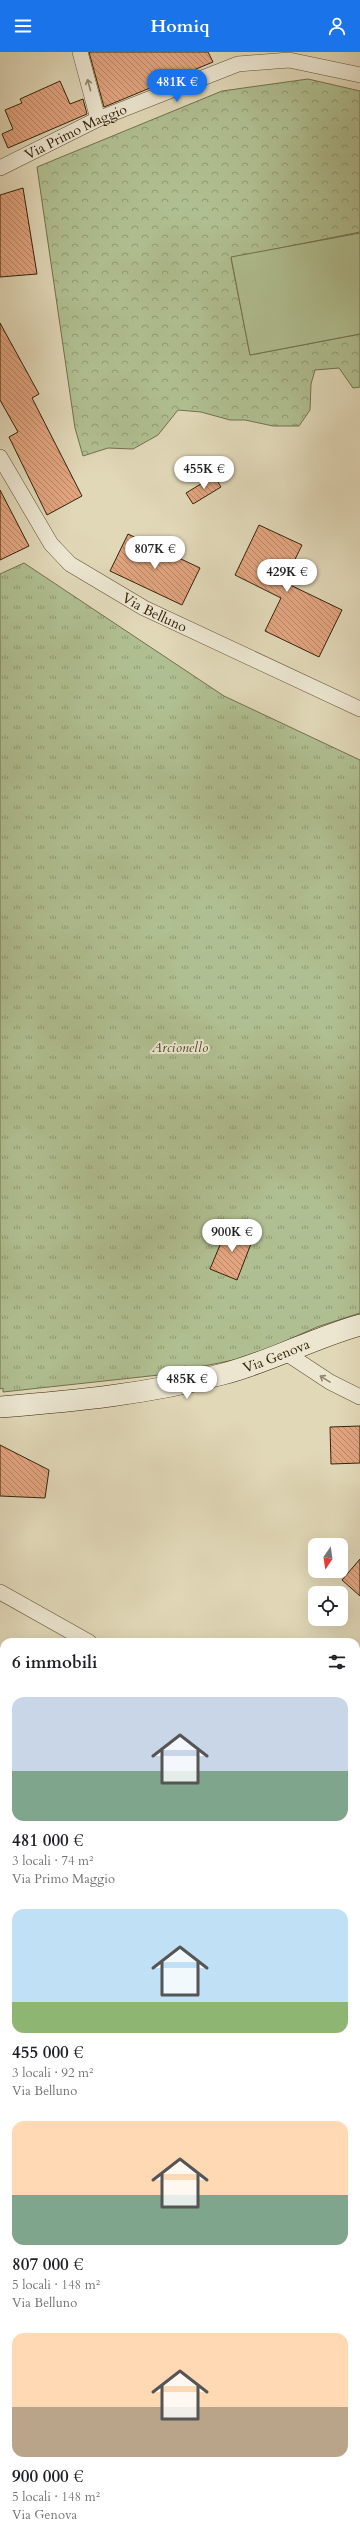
<!DOCTYPE html>
<html lang="it">
<head>
<meta charset="utf-8">
<style>
	:root { --surface:#fff; --page:#f2f2f2; --text:#202124; --muted:#757577; --accent:#1a73e8 }
	body { margin:0; font-family:Cardo,serif; background:var(--page); color:var(--text); height:100vh; display:flex; flex-direction:column; font-size:15px; white-space:nowrap }
	* { box-sizing:border-box; margin:0 }
	p { font-size:13px; color:var(--muted) }
	.icon { flex:none; width:22px; height:22px; fill:none; stroke:currentColor; stroke-width:2; stroke-linecap:round; stroke-linejoin:round }
	.map { position:relative; flex:1; overflow:hidden }
	.sheet { position:absolute; left:0px; top:1586px; width:360px; height:904px; display:flex; flex-direction:column; background:var(--surface); border-radius:12px 12px 0 0; box-shadow:0 4px 16px #0002 }
	.sheet>* { flex:none }
	.needle { width:26px; rotate:193deg }
	.controls { position:absolute; left:308px; top:1486px; display:grid; gap:8px }
	.controls a { display:grid; place-items:center; width:40px; height:40px; border-radius:8px; background:var(--surface); box-shadow:0 4px 16px #0002; font-size:20px }
	.price { position:absolute; translate:-50% -34px; padding:0 9px; border-radius:14px; background:#fff; color:#222; font-size:13px; line-height:26px; filter:drop-shadow(0 1px 2px #0008) }
	.price::after { content:''; position:absolute; left:50%; top:24px; width:12px; height:9px; margin-left:-6px; background:inherit; clip-path:polygon(0 0,100% 0,50% 100%) }
	.price.current { background:var(--accent); color:#fff }
	ul { padding:0; list-style:none }
	li { display:grid; align-content:center; gap:8px; height:212px; padding:0 12px }
	li span { display:grid; place-items:center; height:124px; border-radius:12px; color:#555 }
	li>.icon { margin-inline-start:auto }
	span .icon { width:72px; height:72px; fill:#fffc; stroke-width:1 }
	li b { font-size:17px }
	h2 { display:flex; justify-content:space-between; align-items:center; height:48px; padding:0 12px; font-size:17px }
	header { display:flex; justify-content:space-between; align-items:center; height:52px; padding:0 12px; background:var(--accent); color:#fff; font-size:18px; font-weight:700 }
	.map>svg:first-child { display:block }
	.grass { fill:url(#grass-tufts); stroke:#73714c }
	.forest { fill:url(#forest-crowns); stroke:#73714c }
	.pitch { fill:#b0bf91; stroke:#73714c }
	.building { fill:url(#building-back-hatch); stroke:#362308 }
	.lines { fill:none; stroke-linecap:round; stroke-linejoin:round }
	.minor-casing { stroke:#615034; stroke-width:16 }
	.secondary-casing { stroke:#362308; stroke-width:22 }
	.minor { stroke:#ece6d1; stroke-width:15 }
	.secondary { stroke:#ece6d1; stroke-width:21 }
	.oneway { stroke:#91846c }
	.labels { text-anchor:middle; dominant-baseline:central; stroke-width:4; stroke-linejoin:round; paint-order:stroke }
	.street-label { font-size:14px; fill:#362308; stroke:#ece6d1 }
	.park-label { font-size:14px; font-style:italic; fill:#544a2a; stroke:#ece6d1 }
</style>
</head>
<body>
<header><svg class="icon" aria-label="menu" viewBox="0 0 24 24"><path d="M4 6h16M4 12h16M4 18h16"/></svg>Homiq<svg class="icon" aria-label="person" viewBox="0 0 24 24"><circle cx="12" cy="8" r="4"/><path d="M4 21q1-7 8-7t8 7"/></svg></header>
<div class="map">
<svg width="360" height="2490" viewBox="0 0 360 2490">
	<defs>
		<pattern id="grass-tufts" width="24" height="20" patternUnits="userSpaceOnUse"><rect width="24" height="20" fill="#b0bf91"/><path d="M3 7l-1-3M5 7V3M7 7l1-3M15 17l-1-3M17 17v-4M19 17l1-3" fill="none" stroke="#909b74"/></pattern>
		<pattern id="forest-crowns" width="20" height="18" patternUnits="userSpaceOnUse"><rect width="20" height="18" fill="#b0bf91"/><path d="M2 6a3 3 0 1 1 6 0M12 15a3 3 0 1 1 6 0" fill="none" stroke="#909b74"/></pattern>
		<pattern id="building-back-hatch" width="6" height="6" patternUnits="userSpaceOnUse"><rect width="6" height="6" fill="#e2a580"/><path d="M-1 5l2 2M0 0l6 6M5-1l2 2" fill="none" stroke="#b88667"/></pattern>
	</defs>
	<rect width="100%" height="100%" fill="#e1d8b8"/>
	<filter id="stains"><feTurbulence type="fractalNoise" baseFrequency=".005" numOctaves="4"/><feColorMatrix values="0 0 0 0 .2 0 0 0 0 .09 0 0 0 0 .02 0 0 0 .5 -.17"/></filter>
	<radialGradient id="worn" r=".72"><stop offset=".6" stop-color="#630" stop-opacity="0"/><stop offset="1" stop-color="#630" stop-opacity=".3"/></radialGradient>
	<polygon class="grass" points="24,511 224,644 360,708 360,1261 317,1275 249,1305 159,1323 3,1340 3,1336 0,1337 0,522"/>
	<polygon class="forest" points="308,27 360,39 360,180 231,206 250,303 360,282 360,335 353,336 339,316 315,318 311,332 310,358 299,374 273,374 245,368 230,368 201,360 178,358 158,383 133,397 108,396 83,404 75,376 37,115 222,39"/>
	<polygon class="pitch" points="360,181 360,282 250,303 231,205"/>
	<g class="building">
		<polygon points="89,0 208,0 213,10 104,55"/>
		<polygon points="60,29 70,52 83,47 87,62 8,96 2,82 13,77 5,58 22,51 20,47"/>
		<polygon points="23,136 37,222 0,225 0,143"/>
		<polygon points="0,271 39,342 32,346 82,444 47,463 9,385 18,380 0,348"/>
		<polygon points="214,424 221,435 193,452 186,441"/>
		<polygon points="0,438 29,494 0,508"/>
		<polygon points="259,473 302,493 284,530 342,558 319,605 265,579 281,546 235,523"/>
		<polygon points="128,482 200,516 182,553 110,519"/>
		<polygon points="228,1174 254,1184 237,1228 210,1217"/>
		<polygon points="360,1374 360,1411 331,1412 330,1375"/>
		<polygon points="0,1393 49,1418 45,1446 0,1444"/>
		<polygon points="360,1507 360,1544 342,1528"/>
	</g>
	<g class="lines">
		<defs>
			<g id="minor">
				<polyline points="80,0 98,67"/>
				<path id="s1" d="M0 116 98 67 238 12 289 8 360 23"/>
				<path id="s2" d="M0 405 51 492 70 512 144 556 360 657"/>
				<polyline points="286,1301 330,1330 360,1345"/>
				<polyline points="0,1540 89,1590"/>
				<polyline points="356,1710 360,1710"/>
				<polyline points="356,1868 360,1868"/>
				<polyline points="0,1875 4,1877"/>
				<polyline points="0,1899 4,1899"/>
				<polyline points="0,2087 4,2089"/>
			</g>
			<g id="secondary">
				<path id="s3" d="M0 1355C75 1349 149 1342 223 1322 270 1310 313 1286 360 1273"/>
				<polyline points="356,2140 360,2139"/>
				<polyline points="0,2193 4,2193"/>
			</g>
		</defs>
		<use href="#minor" class="minor-casing"/>
		<use href="#secondary" class="secondary-casing"/>
		<use href="#minor" class="minor"/>
		<use href="#secondary" class="secondary"/>
	</g>
	<defs><path id="oneway-shaft" d="M-6 0H5M1.5-3L5.5 0L1.5 3" fill="none" stroke-width="1.6" stroke-linecap="round" stroke-linejoin="round"/></defs>
	<g class="oneway">
		<use href="#oneway-shaft" transform="translate(89 33) rotate(-105)"/>
		<use href="#oneway-shaft" transform="translate(325 1327) rotate(-148)"/>
	</g>
	<g class="labels">
		<g class="street-label">
			<text stroke="none"><textPath href="#s1" startOffset="84">Via Primo Maggio</textPath></text>
			<text stroke="none"><textPath href="#s2" startOffset="226">Via Belluno</textPath></text>
			<text stroke="none"><textPath href="#s3" startOffset="282">Via Genova</textPath></text>
		</g>
		<g class="park-label">
			<text x="180" y="995">Arcionello</text>
		</g>
	</g>
	<rect width="100%" height="100%" filter="url(#stains)"/>
	<rect width="100%" height="100%" fill="url(#worn)"/>
</svg>
<div class="controls">
<a><svg class="needle" viewBox="-14 -14 28 28"><path d="M0-13l5 13h-10z" fill="#e53935"/><path d="M0 13l5-13h-10z" fill="#757577"/></svg></a>
<a><svg class="icon" aria-label="locate" viewBox="0 0 24 24"><circle cx="12" cy="12" r="6"/><path d="M12 2v4M12 18v4M2 12h4M18 12h4"/></svg></a>
</div>
<b class="price current" style="left:177px;top:51px">481K €</b>
<b class="price" style="left:204px;top:438px">455K €</b>
<b class="price" style="left:155px;top:518px">807K €</b>
<b class="price" style="left:287px;top:541px">429K €</b>
<b class="price" style="left:232px;top:1201px">900K €</b>
<b class="price" style="left:187px;top:1348px">485K €</b>
<section class="sheet">
<h2>6 immobili<svg class="icon" aria-label="filters" viewBox="0 0 24 24"><path d="M4 7h16M4 17h16"/><circle cx="9" cy="7" r="2"/><circle cx="15" cy="17" r="2"/></svg></h2>
<ul>
<li><span style="background:linear-gradient(#c9d6e8 60%,#7fa58c 0)"><svg class="icon" aria-label="home" viewBox="0 0 24 24"><path d="M3 11l9-7 9 7M6 9v11h12V9"/></svg></span><div><b>481 000 €</b><p>3 locali · 74 m²</p><p>Via Primo Maggio</p></div></li>
<li><span style="background:linear-gradient(#bfe0f5 75%,#8fb573 0)"><svg class="icon" aria-label="home" viewBox="0 0 24 24"><path d="M3 11l9-7 9 7M6 9v11h12V9"/></svg></span><div><b>455 000 €</b><p>3 locali · 92 m²</p><p>Via Belluno</p></div></li>
<li><span style="background:linear-gradient(#ffd9b3 60%,#7fa58c 0)"><svg class="icon" aria-label="home" viewBox="0 0 24 24"><path d="M3 11l9-7 9 7M6 9v11h12V9"/></svg></span><div><b>807 000 €</b><p>5 locali · 148 m²</p><p>Via Belluno</p></div></li>
<li><span style="background:linear-gradient(#ffd9b3 60%,#b9a48a 0)"><svg class="icon" aria-label="home" viewBox="0 0 24 24"><path d="M3 11l9-7 9 7M6 9v11h12V9"/></svg></span><div><b>900 000 €</b><p>5 locali · 148 m²</p><p>Via Genova</p></div></li>
</ul>
</section>
</div>
</body>
</html>
